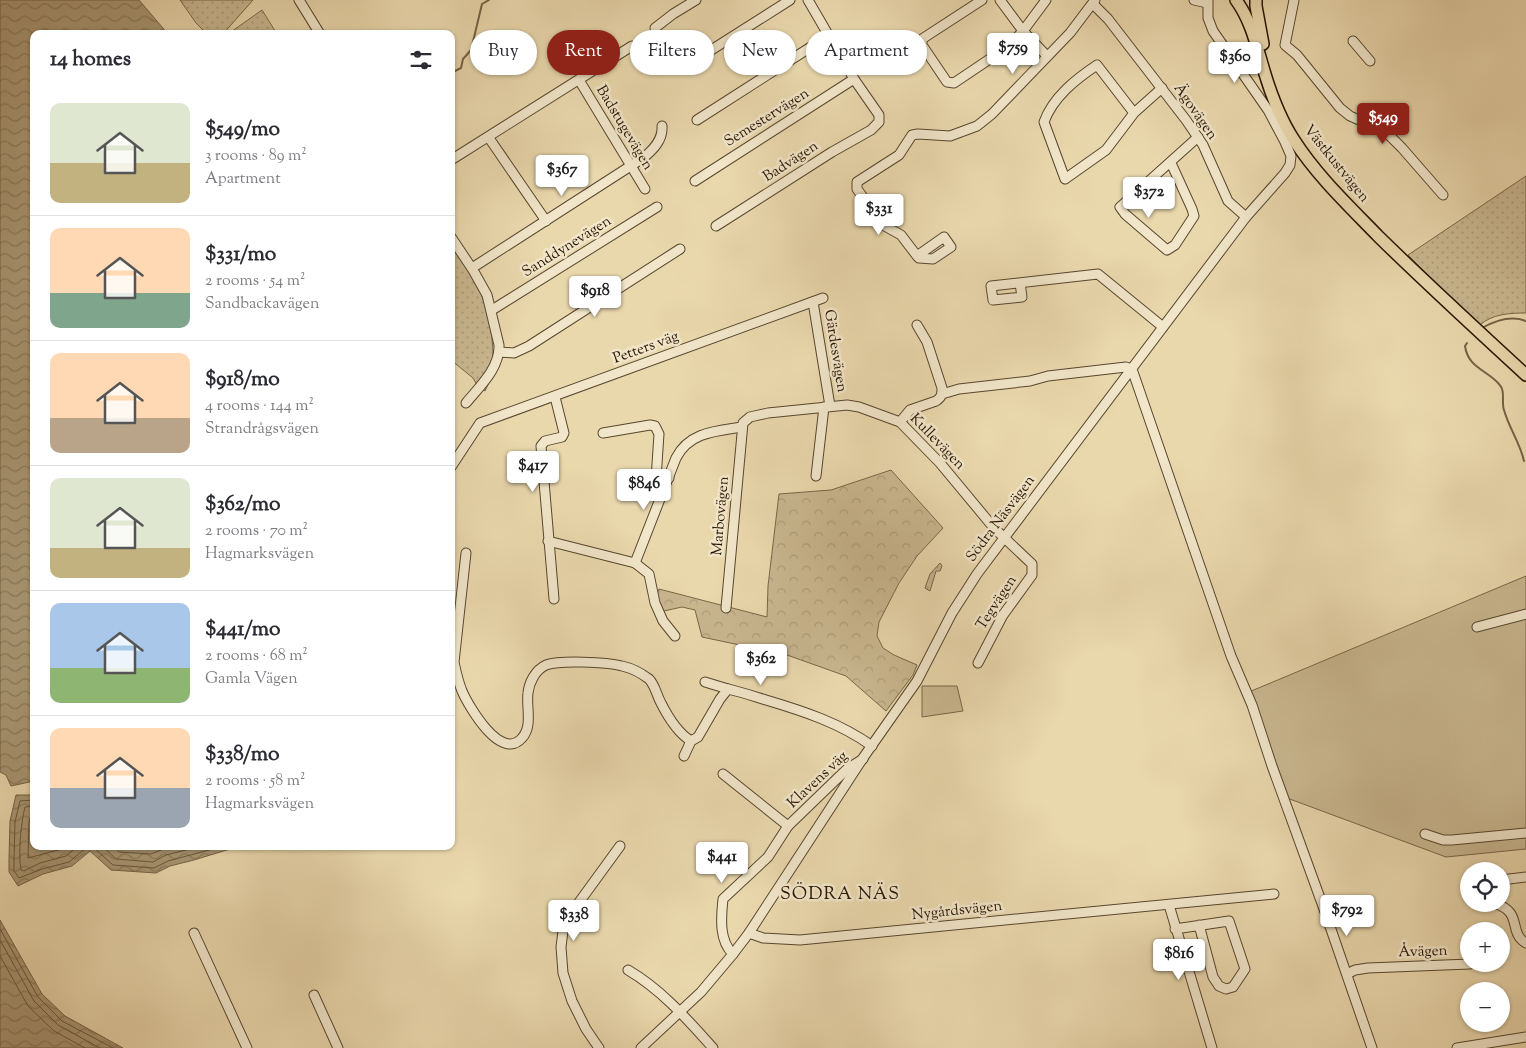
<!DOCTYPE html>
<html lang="en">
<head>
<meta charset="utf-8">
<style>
	:root { --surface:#fff; --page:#f7f7f7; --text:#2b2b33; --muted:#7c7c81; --line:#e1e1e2; --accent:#8f2418 }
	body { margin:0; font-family:"Sorts Mill Goudy",serif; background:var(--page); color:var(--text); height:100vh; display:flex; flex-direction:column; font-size:19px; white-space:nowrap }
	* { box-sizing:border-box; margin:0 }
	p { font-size:16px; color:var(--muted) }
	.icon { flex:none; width:28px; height:28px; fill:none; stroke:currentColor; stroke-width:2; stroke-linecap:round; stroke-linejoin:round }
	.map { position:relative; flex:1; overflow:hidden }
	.side { position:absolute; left:30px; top:30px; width:425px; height:820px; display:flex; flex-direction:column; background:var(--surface); border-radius:10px; box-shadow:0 1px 4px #0004 }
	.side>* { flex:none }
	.top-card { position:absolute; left:470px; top:30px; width:475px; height:45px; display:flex; gap:10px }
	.tools { position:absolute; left:1460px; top:862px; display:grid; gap:10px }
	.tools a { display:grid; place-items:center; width:50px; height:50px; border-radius:50%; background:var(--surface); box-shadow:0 1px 4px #0004; font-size:25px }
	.price { position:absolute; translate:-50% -42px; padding:0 11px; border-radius:5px; background:#fff; color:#222; font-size:16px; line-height:32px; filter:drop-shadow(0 1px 2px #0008) }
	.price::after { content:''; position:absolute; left:50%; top:30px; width:15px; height:11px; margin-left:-8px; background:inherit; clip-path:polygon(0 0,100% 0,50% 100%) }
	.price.active { background:var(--accent); color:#fff }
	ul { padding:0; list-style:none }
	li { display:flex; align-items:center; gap:15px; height:125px; padding:0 20px }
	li+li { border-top:1px solid var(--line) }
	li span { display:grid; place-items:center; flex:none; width:140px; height:100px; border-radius:10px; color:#555 }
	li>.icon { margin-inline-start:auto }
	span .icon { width:60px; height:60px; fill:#fffc; stroke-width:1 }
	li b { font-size:21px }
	h2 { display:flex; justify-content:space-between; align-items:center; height:60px; padding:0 20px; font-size:21px }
	.chip { padding:0 18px; border-radius:22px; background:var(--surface); box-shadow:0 1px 4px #0004; font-size:18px; line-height:45px }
	.chip.active { background:var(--accent); color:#fff }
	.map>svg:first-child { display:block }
	.grass { fill:url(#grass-dots); stroke:#78664a }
	.forest { fill:url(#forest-crowns); stroke:#78664a }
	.park { fill:#c9b790; stroke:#78664a }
	.water { fill:url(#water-waves); stroke:#756246 }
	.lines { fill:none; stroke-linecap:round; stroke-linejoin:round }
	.shore { stroke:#68563b; stroke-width:1 }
	.stream { stroke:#756246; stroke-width:2 }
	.minor-casing { stroke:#58462e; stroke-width:11 }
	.major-casing { stroke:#281503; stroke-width:14 }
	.minor { stroke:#f1e6ca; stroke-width:9 }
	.major { stroke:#ead8ad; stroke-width:11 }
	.labels { text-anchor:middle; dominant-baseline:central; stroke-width:5; stroke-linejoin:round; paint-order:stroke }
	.street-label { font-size:15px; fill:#281503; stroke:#f1e6ca }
	.quarter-label { font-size:18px; letter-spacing:1px; fill:#281503; stroke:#f1e6ca }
</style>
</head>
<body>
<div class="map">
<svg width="1526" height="1048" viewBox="0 0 1526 1048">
	<defs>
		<pattern id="grass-dots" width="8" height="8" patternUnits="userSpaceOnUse" patternTransform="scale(1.25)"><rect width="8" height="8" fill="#c9b790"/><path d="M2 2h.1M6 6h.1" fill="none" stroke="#ad9c7b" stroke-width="1.8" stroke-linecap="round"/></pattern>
		<pattern id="forest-crowns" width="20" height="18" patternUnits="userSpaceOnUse" patternTransform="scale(1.25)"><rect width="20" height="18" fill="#c9b790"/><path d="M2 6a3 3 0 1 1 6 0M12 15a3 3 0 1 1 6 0" fill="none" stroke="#ad9c7b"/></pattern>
		<pattern id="water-waves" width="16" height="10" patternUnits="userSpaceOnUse" patternTransform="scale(1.25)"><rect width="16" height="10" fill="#a89673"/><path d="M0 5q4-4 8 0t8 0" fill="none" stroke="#89795c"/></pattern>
	</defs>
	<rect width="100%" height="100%" fill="#ead8ad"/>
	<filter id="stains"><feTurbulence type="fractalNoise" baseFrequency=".004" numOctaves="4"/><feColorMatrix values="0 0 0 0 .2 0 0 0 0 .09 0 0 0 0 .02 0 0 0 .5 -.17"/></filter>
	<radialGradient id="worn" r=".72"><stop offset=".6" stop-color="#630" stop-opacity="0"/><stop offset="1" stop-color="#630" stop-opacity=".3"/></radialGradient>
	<g class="grass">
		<polygon points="180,0 253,0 223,34 207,34 196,23"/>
		<polygon points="262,10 277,34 228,34"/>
		<path d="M1526 176V313C1510 313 1492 314 1480 325L1438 286 1408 255Z"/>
		<path d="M451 246C460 260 475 278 481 293 491 321 500 364 485 391L477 385 473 378 451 360Z"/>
		<polygon points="940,563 942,566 940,571 936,571 930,591 925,588 930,574"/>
	</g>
	<path class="forest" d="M891 470 943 528 917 556 899 583 879 622 877 636 883 648 894 655 917 665 913 675 886 711 846 676 787 655 702 637 695 610 682 607 664 611C660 604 654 597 659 589L767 617 768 586 779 494 831 490Z"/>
	<g class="park">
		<polygon points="577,168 584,179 577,183 571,172"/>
		<polygon points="1526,576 1526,849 1446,857 1287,798 1249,692"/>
		<polygon points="922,686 957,686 963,711 922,717"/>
	</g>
	<g class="water">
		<polygon points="0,0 139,0 168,34 34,34 34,781 11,786 6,775 0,772"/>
		<polygon points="16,795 34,795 34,846 240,846 194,860 170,866 156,873 111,870 90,851 72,866 43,874 18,886 9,872 9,859 10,821"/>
		<polygon points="0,920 42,994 65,1016 123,1048 0,1048"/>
	</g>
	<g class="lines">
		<g class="shore">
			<polyline points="34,800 20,801 15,822 14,860 14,871 19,878 42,869 69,862 88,846"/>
			<path d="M34 806 25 807C21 822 18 855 21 870L24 871 40 863 66 856 78 846"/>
			<polyline points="34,813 31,815 29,823 28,858 62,849 66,846"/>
			<polyline points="92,846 113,865 154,868 168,861 224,846"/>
			<polyline points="102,846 116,859 153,862 166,855 202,846"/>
			<polyline points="113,846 119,852 151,854 171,846"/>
			<polyline points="0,929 38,997 62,1021 113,1048"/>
			<polyline points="0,940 34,1001 58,1025 100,1048"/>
			<polyline points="0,956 28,1006 54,1031 85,1048"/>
		</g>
		<g class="stream">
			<polyline points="451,73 461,68 463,59 471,50 482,4 489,0"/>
			<path d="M1482 328C1496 320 1511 315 1526 321"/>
			<path d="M1467 343 1465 346C1468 368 1487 370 1499 384 1506 391 1501 402 1504 410 1509 428 1520 443 1524 461"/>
		</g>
		<defs>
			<g id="minor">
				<polyline points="299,0 320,34"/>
				<polyline points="982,0 922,39 922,45 947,82 954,83 1009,46 1023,31 1046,0"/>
				<polyline points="1000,0 1023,31 1047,56"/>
				<polyline points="1194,0 1207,3"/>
				<polyline points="1294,0 1285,45 1297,55 1340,108 1350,116 1386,132 1402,148 1443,195"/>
				<polyline points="1093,4 1108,19 1186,120 1203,145 1228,201 1246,217"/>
				<polyline points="655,28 673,14 696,0"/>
				<polyline points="1353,41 1370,61"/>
				<polyline points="683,68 790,0"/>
				<polyline points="579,80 645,189"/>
				<path d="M1134 113 1097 65C1076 79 1053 97 1044 122L1065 179 1106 150 1134 113 1162 88"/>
				<polyline points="697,120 828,36"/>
				<polyline points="489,138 546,221"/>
				<polyline points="451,160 632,46"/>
				<polyline points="1171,163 1192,209 1194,216 1175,245 1167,250 1125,214 1120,207 1198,137"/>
				<polyline points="695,181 854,79"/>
				<polyline points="716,226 832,152 871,130 879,122 879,115 854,79 808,0"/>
				<path d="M451 237 473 270 487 295 499 345C500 368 480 386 466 403"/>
				<polyline points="917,256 944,237 951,247 933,259 919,258 917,256 901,235 883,225 857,189 857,182 899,155 912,135 918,134 950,136 977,126 992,114 1070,33 1095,0"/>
				<path d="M472 268 643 158C653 150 663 140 662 126"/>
				<polyline points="1020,283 1022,297 993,300 991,286 1098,274 1163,327"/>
				<polyline points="813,302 830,406"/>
				<polyline points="492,310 657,207"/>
				<polyline points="499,352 514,353 529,346 680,249"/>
				<polyline points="942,394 959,389 1030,381 1048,376 1126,367 1131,369 1133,372 1231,656 1252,705 1272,766 1324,909 1372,1048"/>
				<path d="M900 422 910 410 936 401C942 397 942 394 942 388L927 342 917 325"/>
				<polyline points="603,433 650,425 655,426 659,434 656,479 669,478"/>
				<polyline points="451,467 480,423 823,298"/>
				<polyline points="816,476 824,407"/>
				<polyline points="548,541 635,563"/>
				<path d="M466 553 454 662C456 672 458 681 462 691 469 707 501 762 522 738 533 726 526 707 528 693 529 683 535 670 546 665 560 660 606 662 622 666 631 668 641 673 649 679 655 685 657 696 661 703 668 717 678 733 691 741"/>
				<polyline points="554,599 541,446 545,441 562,437 564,433 555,397"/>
				<polyline points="726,608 743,423 750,417 768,413 847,405 859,407 900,422 940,463 994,528 1032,564 1032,575 1003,615 978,663"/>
				<polyline points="1477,627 1526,614"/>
				<path d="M675 636 663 621 655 603 649 574 635 563 676 458C689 432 716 431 742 427"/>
				<polyline points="705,682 728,689"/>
				<path d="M684 756 691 741 698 737 720 699 728 689C741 692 753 696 766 700 803 711 840 723 872 746"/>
				<polyline points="723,774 788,826 847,769 863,759"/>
				<polyline points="1425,834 1443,840 1452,840 1526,833"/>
				<polyline points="1501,880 1526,877"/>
				<path d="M1496 904C1523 912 1508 933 1526 943"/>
				<polyline points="1169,905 1212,1048"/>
				<polyline points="1175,929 1229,921 1245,969 1233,987 1226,989 1219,986 1213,977 1199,925"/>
				<polyline points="194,933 247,1048"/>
				<polyline points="749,933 763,938 800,940 1274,894"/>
				<path d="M733 954C719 941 721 918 723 899L768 857 788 826"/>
				<path d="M628 970C662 990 687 1019 713 1048"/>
				<polyline points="1347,974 1355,970 1368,968 1470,964"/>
				<polyline points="314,995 338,1048"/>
				<polyline points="599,1048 586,1029 572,1001 563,973 561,947 564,923 620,846"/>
				<polyline points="641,1048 701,992 733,954 749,933 863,758 917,681 952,613 977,574 1246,217 1285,173 1290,165 1291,156 1285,142 1268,110 1213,31 1208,18 1208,0"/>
				<polyline points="1457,1048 1526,1037"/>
			</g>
			<g id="major">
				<path d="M1236 0C1252 22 1257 48 1265 74 1272 97 1281 120 1294 140 1317 176 1350 207 1379 237 1427 284 1476 329 1526 375"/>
				<polyline points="1256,0 1256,6 1263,44"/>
			</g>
		</defs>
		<use href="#minor" class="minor-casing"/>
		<use href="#major" class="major-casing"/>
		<use href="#minor" class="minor"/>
		<use href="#major" class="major"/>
	</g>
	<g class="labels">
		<g class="street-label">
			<text transform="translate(1195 112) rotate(55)">Ägovägen</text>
			<text transform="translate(767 118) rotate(-32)">Semestervägen</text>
			<text transform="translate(624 128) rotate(59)">Badstugevägen</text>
			<text transform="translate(791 162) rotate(-33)">Badvägen</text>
			<text transform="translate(1336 164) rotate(51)">Västkustvägen</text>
			<text transform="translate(567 247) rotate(-32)">Sanddynevägen</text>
			<text transform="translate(646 348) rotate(-20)">Petters väg</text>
			<text transform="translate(835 351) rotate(81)">Gärdesvägen</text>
			<text transform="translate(937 442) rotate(46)">Kullevägen</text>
			<text transform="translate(721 516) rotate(-85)">Marbovägen</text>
			<text transform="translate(1001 519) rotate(-53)">Södra Näsvägen</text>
			<text transform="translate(997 603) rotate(-57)">Tegvägen</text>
			<text transform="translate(818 780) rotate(-43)">Klavens väg</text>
			<text transform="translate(957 911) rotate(-6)">Nygårdsvägen</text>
			<text transform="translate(1423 952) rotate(-2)">Åvägen</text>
		</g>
		<g class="quarter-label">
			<text x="840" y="895">SÖDRA NÄS</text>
		</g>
	</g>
	<rect width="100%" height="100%" filter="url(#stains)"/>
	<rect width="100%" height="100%" fill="url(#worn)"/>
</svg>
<div class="tools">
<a><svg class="icon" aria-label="locate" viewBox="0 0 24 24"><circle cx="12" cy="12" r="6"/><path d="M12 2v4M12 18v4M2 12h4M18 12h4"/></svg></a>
<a>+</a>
<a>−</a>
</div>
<b class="price" style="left:1013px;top:75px">$759</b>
<b class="price" style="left:1235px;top:84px">$360</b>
<b class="price active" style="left:1383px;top:145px">$549</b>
<b class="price" style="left:562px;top:197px">$367</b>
<b class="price" style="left:1149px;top:219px">$372</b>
<b class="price" style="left:879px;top:236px">$331</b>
<b class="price" style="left:595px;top:318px">$918</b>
<b class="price" style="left:533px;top:493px">$417</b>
<b class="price" style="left:644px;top:511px">$846</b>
<b class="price" style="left:761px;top:686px">$362</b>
<b class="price" style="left:722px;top:884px">$441</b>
<b class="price" style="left:1347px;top:937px">$792</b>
<b class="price" style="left:574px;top:942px">$338</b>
<b class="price" style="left:1179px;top:981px">$816</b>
<div class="top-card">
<a class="chip">Buy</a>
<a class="chip active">Rent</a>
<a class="chip">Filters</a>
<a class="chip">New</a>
<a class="chip">Apartment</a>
</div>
<section class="side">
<h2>14 homes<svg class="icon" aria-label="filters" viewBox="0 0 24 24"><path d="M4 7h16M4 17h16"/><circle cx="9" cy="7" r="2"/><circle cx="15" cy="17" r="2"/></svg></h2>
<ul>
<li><span style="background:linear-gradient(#dfe7d0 60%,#c2b280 0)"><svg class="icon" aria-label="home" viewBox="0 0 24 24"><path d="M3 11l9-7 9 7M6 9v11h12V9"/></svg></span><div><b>$549/mo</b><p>3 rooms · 89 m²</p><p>Apartment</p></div></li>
<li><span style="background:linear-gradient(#ffd9b3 65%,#7fa58c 0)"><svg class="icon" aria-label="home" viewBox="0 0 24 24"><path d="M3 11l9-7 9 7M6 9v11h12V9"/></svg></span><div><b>$331/mo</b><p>2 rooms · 54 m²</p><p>Sandbackavägen</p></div></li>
<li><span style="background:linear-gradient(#ffd9b3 65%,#b9a48a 0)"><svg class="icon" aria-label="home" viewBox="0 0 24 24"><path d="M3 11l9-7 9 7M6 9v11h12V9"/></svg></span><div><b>$918/mo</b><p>4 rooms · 144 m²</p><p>Strandrågsvägen</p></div></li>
<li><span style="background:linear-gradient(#dfe7d0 70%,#c2b280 0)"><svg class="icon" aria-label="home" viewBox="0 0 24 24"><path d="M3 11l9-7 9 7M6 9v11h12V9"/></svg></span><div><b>$362/mo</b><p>2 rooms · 70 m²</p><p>Hagmarksvägen</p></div></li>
<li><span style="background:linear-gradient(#a9c7e8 65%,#8fb573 0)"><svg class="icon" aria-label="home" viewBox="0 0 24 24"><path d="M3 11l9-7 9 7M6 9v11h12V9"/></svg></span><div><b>$441/mo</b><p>2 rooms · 68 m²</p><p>Gamla Vägen</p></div></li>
<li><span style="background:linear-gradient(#ffd9b3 60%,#9aa5b1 0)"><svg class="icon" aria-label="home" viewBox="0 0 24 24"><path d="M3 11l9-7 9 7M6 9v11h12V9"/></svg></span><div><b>$338/mo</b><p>2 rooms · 58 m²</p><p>Hagmarksvägen</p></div></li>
</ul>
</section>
</div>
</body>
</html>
